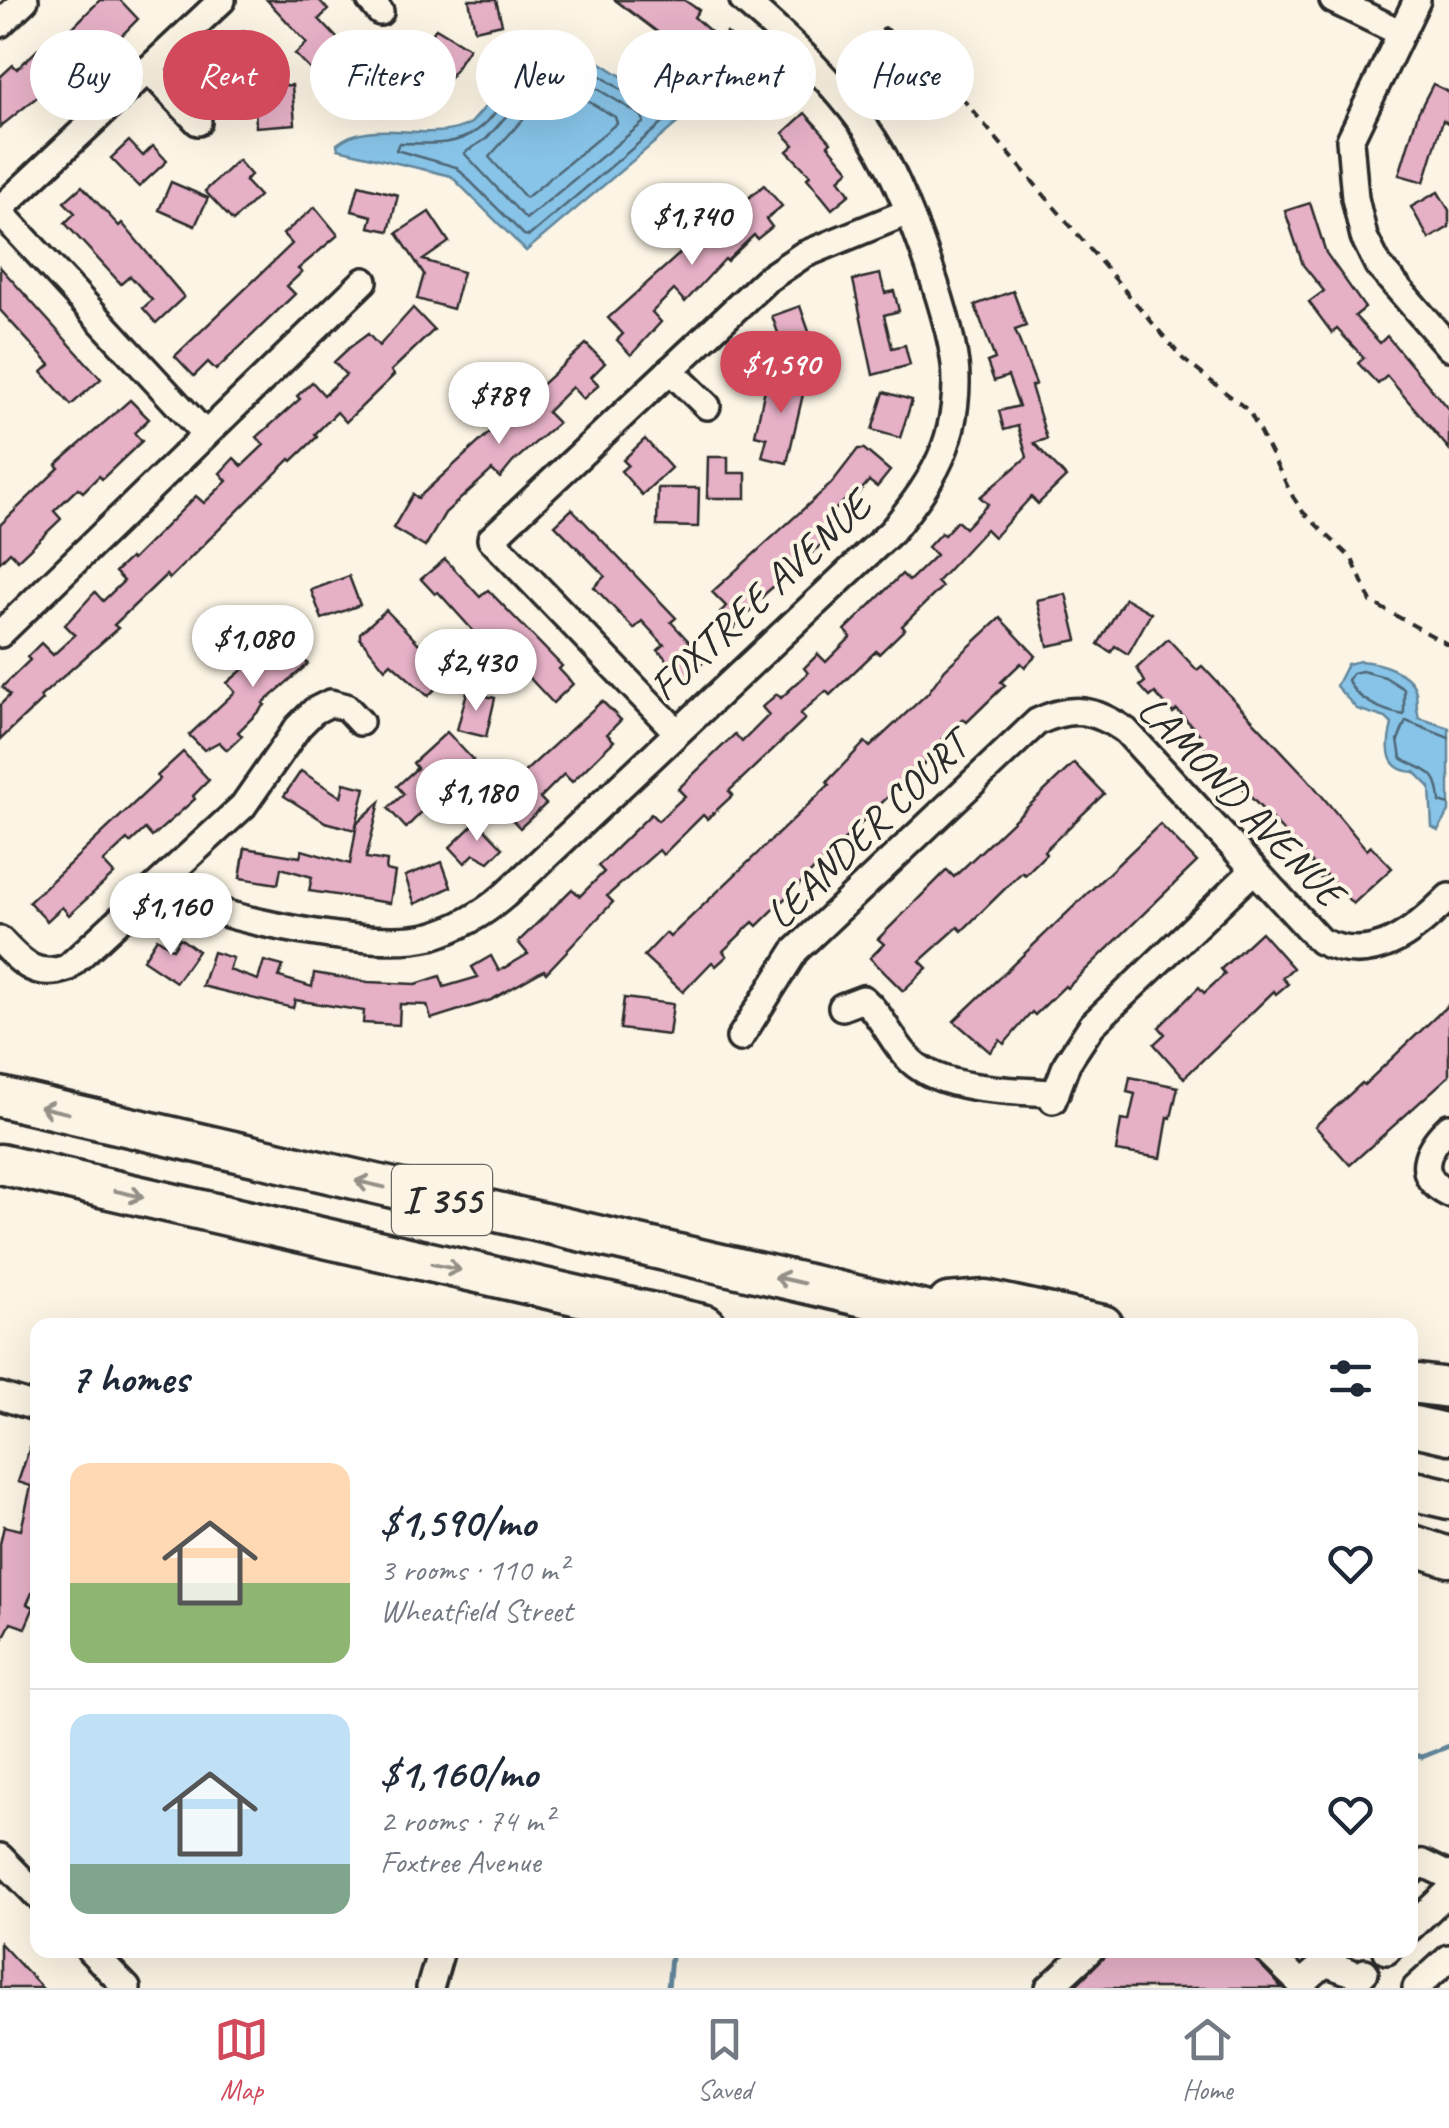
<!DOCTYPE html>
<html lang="en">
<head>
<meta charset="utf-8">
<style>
	:root { --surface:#fff; --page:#f2f2f3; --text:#1f2937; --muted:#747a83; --line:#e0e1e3; --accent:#d1495b }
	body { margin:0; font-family:Caveat,sans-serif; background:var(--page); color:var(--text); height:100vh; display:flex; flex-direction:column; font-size:38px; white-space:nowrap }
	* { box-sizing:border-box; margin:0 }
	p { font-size:32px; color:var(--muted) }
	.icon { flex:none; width:55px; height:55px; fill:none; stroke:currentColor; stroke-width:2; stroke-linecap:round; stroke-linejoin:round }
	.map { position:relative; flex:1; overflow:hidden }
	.side { position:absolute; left:30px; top:1318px; width:1388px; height:640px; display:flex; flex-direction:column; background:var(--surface); border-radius:20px; box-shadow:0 10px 40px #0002 }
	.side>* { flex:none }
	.guide { position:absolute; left:30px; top:30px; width:1390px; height:90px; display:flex; gap:20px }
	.price { position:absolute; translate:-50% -85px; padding:0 22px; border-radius:35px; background:#fff; color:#222; font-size:32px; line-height:65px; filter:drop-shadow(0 2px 5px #0008) }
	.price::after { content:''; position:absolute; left:50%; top:60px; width:30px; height:22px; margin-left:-15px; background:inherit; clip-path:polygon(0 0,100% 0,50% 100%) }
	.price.current { background:var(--accent); color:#fff }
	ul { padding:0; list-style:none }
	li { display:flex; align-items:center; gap:30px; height:250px; padding:0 40px }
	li+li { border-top:2px solid var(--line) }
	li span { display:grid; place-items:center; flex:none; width:280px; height:200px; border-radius:20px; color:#555 }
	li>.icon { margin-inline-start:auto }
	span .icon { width:120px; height:120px; fill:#fffc; stroke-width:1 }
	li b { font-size:42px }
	h2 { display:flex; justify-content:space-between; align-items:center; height:120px; padding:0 40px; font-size:42px }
	.chip { padding:0 35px; border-radius:45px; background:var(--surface); box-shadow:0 10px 40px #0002; font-size:35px; line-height:90px }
	.chip.current { background:var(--accent); color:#fff }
	.menu { display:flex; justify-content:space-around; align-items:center; height:140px; border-top:2px solid var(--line); background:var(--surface); font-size:28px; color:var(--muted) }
	.menu a { display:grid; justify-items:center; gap:5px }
	.menu .current { color:var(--accent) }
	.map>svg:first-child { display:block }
	.water { fill:#88c4e8; stroke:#63879c; stroke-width:2.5 }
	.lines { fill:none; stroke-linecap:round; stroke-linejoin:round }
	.shore { stroke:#506877; stroke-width:2.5 }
	.stream { stroke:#63879c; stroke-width:5 }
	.building { fill:#e6b0c7; stroke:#2b2b2b; stroke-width:2.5 }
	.minor-casing { stroke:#2b2b2b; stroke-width:32 }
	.highway-casing { stroke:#2b2b2b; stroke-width:45 }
	.path { stroke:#2b2b2b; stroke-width:4; stroke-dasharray:10 8; stroke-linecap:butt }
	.minor { stroke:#fcf5e5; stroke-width:25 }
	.highway { stroke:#fcf5e5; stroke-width:38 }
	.oneway { stroke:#949088 }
	.labels { text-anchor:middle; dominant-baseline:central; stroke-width:8; stroke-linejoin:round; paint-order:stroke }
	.shield { fill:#fcf5e5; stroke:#6a6863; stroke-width:2.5 }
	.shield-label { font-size:40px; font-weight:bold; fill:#2b2b2b }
	.street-label { font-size:42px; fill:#2b2b2b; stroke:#fcf5e5 }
</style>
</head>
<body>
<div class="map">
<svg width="1449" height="1988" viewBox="0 0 1449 1988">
	<rect width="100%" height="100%" fill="#fcf5e5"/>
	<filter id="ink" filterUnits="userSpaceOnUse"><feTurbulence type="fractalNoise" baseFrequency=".01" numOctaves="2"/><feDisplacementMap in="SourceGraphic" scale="20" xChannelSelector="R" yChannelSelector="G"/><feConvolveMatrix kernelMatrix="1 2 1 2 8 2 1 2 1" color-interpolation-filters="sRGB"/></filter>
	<g filter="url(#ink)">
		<g class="water">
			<path d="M560 48 588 55 676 111 681 120 526 251 451 176 338 149 337 144C373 115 431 146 471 123L528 58Z"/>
			<path d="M1360 661C1378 662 1413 672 1416 693 1417 702 1416 708 1419 718L1449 728V812L1438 830 1432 827 1430 787 1415 772C1385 771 1386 748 1392 724L1386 718 1357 709 1336 686 1347 664Z"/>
		</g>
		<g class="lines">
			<g class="shore">
				<path d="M561 58 583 64 666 120 529 236 524 235 456 167 396 150 399 143C420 143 443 146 463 138 504 123 510 66 561 58Z"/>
				<polygon points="568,71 642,116 644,122 526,219 464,153 486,139 542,76"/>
				<polygon points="562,86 615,117 617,123 526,198 489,157 550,89"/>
				<path d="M1362 671 1385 677 1404 689V715C1386 712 1355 700 1348 680L1353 673Z"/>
				<path d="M1449 738 1406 721 1398 740 1401 758C1425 773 1438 767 1440 802L1449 805"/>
			</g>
			<g class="stream">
				<polyline points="1410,1754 1422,1757 1449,1746"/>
				<polyline points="668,1988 671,1957 675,1950"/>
			</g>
		</g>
		<g class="building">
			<polygon points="100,0 120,0 138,19 85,73 78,64 0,127 0,77 13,65 17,69 48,40 54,46"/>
			<polygon points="267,0 319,0 328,10 319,19 356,58 326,86 295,54 307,43"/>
			<polygon points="469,0 496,0 502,24 475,30"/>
			<polygon points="615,0 684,0 699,10 694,17 720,40 727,33 742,46 716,74 672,34 668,40"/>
			<polygon points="436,28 469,48 449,79 437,71 445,58 425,46"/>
			<polygon points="243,31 273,63 242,91 213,59"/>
			<polygon points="407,64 411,95 371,100 367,69"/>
			<polygon points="1433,84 1449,92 1449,124 1443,120 1424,182 1399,175 1418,113"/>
			<polygon points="292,85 295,124 256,127 254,87"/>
			<polygon points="805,113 831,142 828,145 849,170 839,179 850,194 832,209 807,178 810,175 787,151 794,145 783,133"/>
			<polygon points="129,141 143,156 153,146 167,161 139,187 111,158"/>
			<polygon points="238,160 251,175 245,181 259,196 233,221 205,191"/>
			<polygon points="171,182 208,198 195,226 159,210"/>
			<polygon points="359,185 398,195 389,231 369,227 372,216 352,211"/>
			<polygon points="764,185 782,206 766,219 772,227 757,239 754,235 727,261 725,259 685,302 674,290 652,312 661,322 631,355 617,340 623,334 608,318 684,250 680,246 706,222 722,238 741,220 733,211"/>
			<polygon points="82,186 119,226 122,223 184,297 156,323 143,308 152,300 130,276 121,284 65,223 75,213 64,202"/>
			<polygon points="1438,192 1449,210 1449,227 1429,239 1411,207"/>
			<polygon points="1310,203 1326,253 1365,308 1355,316 1380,343 1387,336 1449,410 1449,449 1387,376 1378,384 1358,363 1364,358 1337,329 1332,333 1309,302 1324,291 1303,265 1285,211"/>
			<polygon points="315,207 338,235 298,269 302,272 287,286 295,294 216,370 208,362 194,376 175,356 292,244 283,234"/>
			<polygon points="429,212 449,242 423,260 463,272 453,309 417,299 424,274 397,233"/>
			<polygon points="0,267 101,379 71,405 42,372 50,365 0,310"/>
			<polygon points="880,274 885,293 894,291 899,311 884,315 892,348 905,345 910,365 873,375 853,280"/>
			<polygon points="1013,291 1026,326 1015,330 1036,384 1031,386 1047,439 1034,443 1066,477 1038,504 1031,497 994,537 986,529 937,582 942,587 902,626 905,629 879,654 876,651 830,695 826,691 800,714 805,719 729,791 733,795 707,819 703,815 663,855 659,850 607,896 613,902 546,973 544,970 491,1000 431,1019 427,1005 400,1004 399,1025 363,1023 364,1011 295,1000 293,1008 202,986 213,952 233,958 229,970 258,980 264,961 283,966 279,977 312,987 314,973 368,982 416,984 440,976 444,987 478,977 472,967 491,956 499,971 528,954 518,942 572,889 580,896 604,872 598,866 651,814 658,821 685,796 678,789 735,734 742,742 769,715 762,707 777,694 781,698 808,673 804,668 818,654 826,662 851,637 845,630 902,574 909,581 936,555 928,547 941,533 944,535 957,521 965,528 988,504 980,497 1027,457 1018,426 1004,430 999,411 1019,406 1008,376 994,381 987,362 995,359 975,305"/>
			<polygon points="800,306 813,343 785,353 772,316"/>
			<polygon points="413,308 434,330 391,371 394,375 346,422 337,412 315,434 317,437 292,461 290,459 169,579 166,575 114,625 118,628 40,697 42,700 0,740 0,705 10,695 2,687 30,660 27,657 41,643 53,655 75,635 65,625 95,592 103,601 124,581 115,572 130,558 132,560 196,496 204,503 227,481 220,473 234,458 242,466 264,445 257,437 300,399 297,396 312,382 324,395 346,375 334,362 349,348 368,334 379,346"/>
			<polygon points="586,344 605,363 591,377 599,385 583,399 572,387 547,412 558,423 513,462 500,478 492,470 445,513 425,547 393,528 413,494 418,498"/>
			<polygon points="786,372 807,377 787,463 762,457 767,438 755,435 766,384 782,388"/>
			<polygon points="884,392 912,400 900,438 872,430"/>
			<polygon points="130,400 149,419 134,433 142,441 102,479 99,476 83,492 78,488 54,511 61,519 18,560 10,552 0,562 0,525 59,468 56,465"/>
			<polygon points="645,439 671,468 642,495 621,471 628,465 623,460"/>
			<polygon points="858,449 864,449 890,471 877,487 869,481 856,496 853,493 826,518 838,530 766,593 734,628 720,613 726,606 712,592 831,484"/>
			<polygon points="708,457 728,457 728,473 746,473 746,498 707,498"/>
			<polygon points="658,488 699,488 698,527 657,526"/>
			<polygon points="572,509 676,618 671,622 706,660 685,679 658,650 664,645 642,621 634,629 594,587 605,576 555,525"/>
			<polygon points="445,559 480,597 488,590 562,666 559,669 573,684 553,703 512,659 505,666 438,592 435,594 421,579"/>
			<polygon points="349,576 360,605 322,619 311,590"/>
			<polygon points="1066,594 1077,640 1048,646 1037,600"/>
			<polygon points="1125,598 1151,613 1128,654 1115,646 1111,652 1098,644"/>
			<polygon points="386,610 425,650 432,644 456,669 428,696 391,663 385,669 360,638 360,633"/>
			<polygon points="1000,618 1036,656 1025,667 1021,663 1001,682 1005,685 967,722 963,719 942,739 947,744 905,780 757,926 753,922 723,951 727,956 716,966 712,962 683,992 644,956 666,933 670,937 829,785 827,782 865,742 870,747 928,693 945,669"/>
			<polygon points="293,627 298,627 310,640 297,652 308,664 263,703 265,705 238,732 242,736 227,750 219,742 204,750 189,735 235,692 227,683"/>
			<polygon points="1168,639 1197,670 1202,666 1307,778 1367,850 1371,846 1392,868 1353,904 1325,874 1320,878 1310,867 1313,864 1286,834 1200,744 1204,739 1177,710 1173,713 1155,693 1150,697 1140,686 1145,682 1137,668"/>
			<polygon points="467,692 495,698 486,737 457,730"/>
			<polygon points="602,701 621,720 607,734 614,741 572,782 564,774 540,798 546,804 520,828 494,800"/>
			<polygon points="447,732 473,760 406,828 388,808 404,794 397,786 417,768 413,763"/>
			<polygon points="183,752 209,780 193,796 195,799 152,837 145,829 130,843 127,840 103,862 114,874 69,915 62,907 47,921 29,902 160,779 157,776"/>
			<polygon points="1074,763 1104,794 1044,851 1046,854 1025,875 1022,872 962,931 958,927 920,961 927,968 903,991 870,958 884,944 878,939 947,870 954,877"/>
			<polygon points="301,771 341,797 344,783 365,788 355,830 325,822 284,796"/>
			<polygon points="380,802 366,858 387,861 386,870 395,872 390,903 309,891 312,877 281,868 278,884 240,878 245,848 300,857 302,850 350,864 357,823"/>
			<polygon points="477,821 503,848 489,862 474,854 465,863 450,847"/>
			<polygon points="1160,824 1197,862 1067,988 1065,986 1035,1015 1032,1012 1004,1044 1000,1040 990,1052 954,1021"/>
			<polygon points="442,862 451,887 415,904 405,876"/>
			<polygon points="1261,932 1293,968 1282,978 1288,984 1276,994 1274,991 1184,1078 1154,1044 1165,1034 1159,1027 1199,987 1204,993 1225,974 1221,969"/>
			<polygon points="157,938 173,949 180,938 198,951 176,982 143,960"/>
			<polygon points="624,998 673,1004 669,1035 620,1029"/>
			<polygon points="1449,1004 1449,1076 1350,1165 1315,1126 1362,1083 1364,1085"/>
			<polygon points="1130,1077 1178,1087 1171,1118 1168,1117 1161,1158 1116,1151 1121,1120 1129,1121 1135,1094 1127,1092"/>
			<polygon points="35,1432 38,1579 27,1604 34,1607 25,1628 11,1623 0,1644 0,1544 4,1526 21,1530 31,1486 18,1482"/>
			<polygon points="0,1943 42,1988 0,1988"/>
			<polygon points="1111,1950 1248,1950 1282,1988 1073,1988"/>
		</g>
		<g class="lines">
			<defs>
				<g id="minor">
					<polyline points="370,0 380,12"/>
					<polyline points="1333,0 1401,33"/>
					<polyline points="1417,0 1350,140 1355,198 1364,237 1378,265 1449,347"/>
					<polyline points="0,24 25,0"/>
					<polyline points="148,69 198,122"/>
					<polyline points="0,209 222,0"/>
					<polyline points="0,212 205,434"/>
					<polyline points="670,370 707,406"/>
					<polyline points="0,634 364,281"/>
					<polyline points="676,731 491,539 766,280 803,255 908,212"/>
					<path d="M162 884C175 892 188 901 202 906 255 925 378 949 431 936 459 928 483 914 505 895L892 531C912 506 934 478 945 447 954 423 958 389 955 364 948 309 904 187 874 140 839 87 791 41 743 0"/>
					<path d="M0 940C21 962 35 979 67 968L243 806 298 727 314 711 330 703 346 707 360 722"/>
					<path d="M842 1007 863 999C883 1016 892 1043 911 1061 943 1091 1015 1091 1056 1093"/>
					<path d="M740 1038 795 951 1037 722C1072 705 1095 709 1126 731L1320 941C1373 967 1412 933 1449 897"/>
					<polyline points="1053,1100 1067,1063 1092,1025 1253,871"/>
					<path d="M1449 1127C1426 1149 1413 1176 1449 1194"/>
					<polyline points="0,1396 38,1408"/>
					<polyline points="0,1857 38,1896"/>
					<polyline points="1410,1873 1422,1863 1449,1876"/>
					<polyline points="1410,1928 1449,1891"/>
					<polyline points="90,1950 127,1988"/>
					<polyline points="1266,1950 1301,1984"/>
					<polyline points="1387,1951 1388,1950"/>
					<polyline points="1325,1963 1361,1976 1365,1972"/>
					<polyline points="430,1988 441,1950"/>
					<polyline points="1049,1988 1090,1950"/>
					<polyline points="1305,1988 1301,1984 1325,1963 1327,1950"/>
					<polyline points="1416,1988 1449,1958"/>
				</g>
				<g id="highway">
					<polyline points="0,1097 985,1325"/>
					<polyline points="0,1164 706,1325"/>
					<polyline points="948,1303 986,1300 1103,1325"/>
					<polyline points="1410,1383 1449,1388"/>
					<polyline points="1410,1425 1449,1434"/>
					<polyline points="1410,1490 1449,1499"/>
					<polyline points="1410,1544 1449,1557"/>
				</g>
			</defs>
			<use href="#minor" class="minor-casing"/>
			<use href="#highway" class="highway-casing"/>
			<polyline class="path" points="842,67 884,28 917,45 1183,359 1249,411 1293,497 1303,512 1352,559 1371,602 1449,645"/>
			<use href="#minor" class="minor"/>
			<use href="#highway" class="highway"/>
		</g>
		<defs><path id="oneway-shaft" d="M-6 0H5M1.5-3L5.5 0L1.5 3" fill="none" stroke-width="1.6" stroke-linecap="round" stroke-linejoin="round" transform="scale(2.5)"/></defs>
		<g class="oneway">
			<use href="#oneway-shaft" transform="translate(54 1110) rotate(-167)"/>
			<use href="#oneway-shaft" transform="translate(370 1184) rotate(-167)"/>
			<use href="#oneway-shaft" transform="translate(129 1194) rotate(13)"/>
			<use href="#oneway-shaft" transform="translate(446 1267) rotate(12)"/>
			<use href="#oneway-shaft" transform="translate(789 1280) rotate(-167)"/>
		</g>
	</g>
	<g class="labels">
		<rect class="shield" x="392" y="1165" width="100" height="70" rx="8"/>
		<g class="shield-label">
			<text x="442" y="1200">I 355</text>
		</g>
		<g class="street-label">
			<text transform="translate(760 596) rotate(-43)">FOXTREE AVENUE</text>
			<text transform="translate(1241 801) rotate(46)">LAMOND AVENUE</text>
			<text transform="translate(867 830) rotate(-44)">LEANDER COURT</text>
		</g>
	</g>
</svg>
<b class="price" style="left:692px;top:268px">$1,740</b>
<b class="price current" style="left:781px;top:416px">$1,590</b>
<b class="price" style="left:499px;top:447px">$789</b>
<b class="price" style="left:253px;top:690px">$1,080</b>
<b class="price" style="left:476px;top:714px">$2,430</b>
<b class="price" style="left:477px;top:844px">$1,180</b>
<b class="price" style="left:171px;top:958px">$1,160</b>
<div class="guide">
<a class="chip">Buy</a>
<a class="chip current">Rent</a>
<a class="chip">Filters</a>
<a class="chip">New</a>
<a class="chip">Apartment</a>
<a class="chip">House</a>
</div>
<section class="side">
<h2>7 homes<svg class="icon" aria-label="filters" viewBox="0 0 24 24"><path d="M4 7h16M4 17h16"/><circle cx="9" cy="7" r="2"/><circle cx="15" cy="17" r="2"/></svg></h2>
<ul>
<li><span style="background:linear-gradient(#ffd9b3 60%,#8fb573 0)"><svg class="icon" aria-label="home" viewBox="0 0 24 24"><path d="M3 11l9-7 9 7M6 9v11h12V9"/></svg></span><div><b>$1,590/mo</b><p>3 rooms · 110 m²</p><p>Wheatfield Street</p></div><svg class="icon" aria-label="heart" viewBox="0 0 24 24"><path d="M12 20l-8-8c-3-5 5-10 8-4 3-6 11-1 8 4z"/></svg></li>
<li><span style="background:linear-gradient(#bfe0f5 75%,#7fa58c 0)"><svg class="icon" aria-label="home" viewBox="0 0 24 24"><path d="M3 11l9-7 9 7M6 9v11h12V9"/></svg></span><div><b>$1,160/mo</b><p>2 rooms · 74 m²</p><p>Foxtree Avenue</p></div><svg class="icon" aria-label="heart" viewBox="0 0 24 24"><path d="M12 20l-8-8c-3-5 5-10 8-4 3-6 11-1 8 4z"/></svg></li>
</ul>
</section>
</div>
<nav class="menu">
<a class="current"><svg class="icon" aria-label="map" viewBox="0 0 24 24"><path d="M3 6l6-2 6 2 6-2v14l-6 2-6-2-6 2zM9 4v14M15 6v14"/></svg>Map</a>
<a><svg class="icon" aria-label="saved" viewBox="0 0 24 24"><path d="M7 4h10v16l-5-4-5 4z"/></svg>Saved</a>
<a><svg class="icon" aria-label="home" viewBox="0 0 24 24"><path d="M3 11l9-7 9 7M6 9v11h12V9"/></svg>Home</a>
</nav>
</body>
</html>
